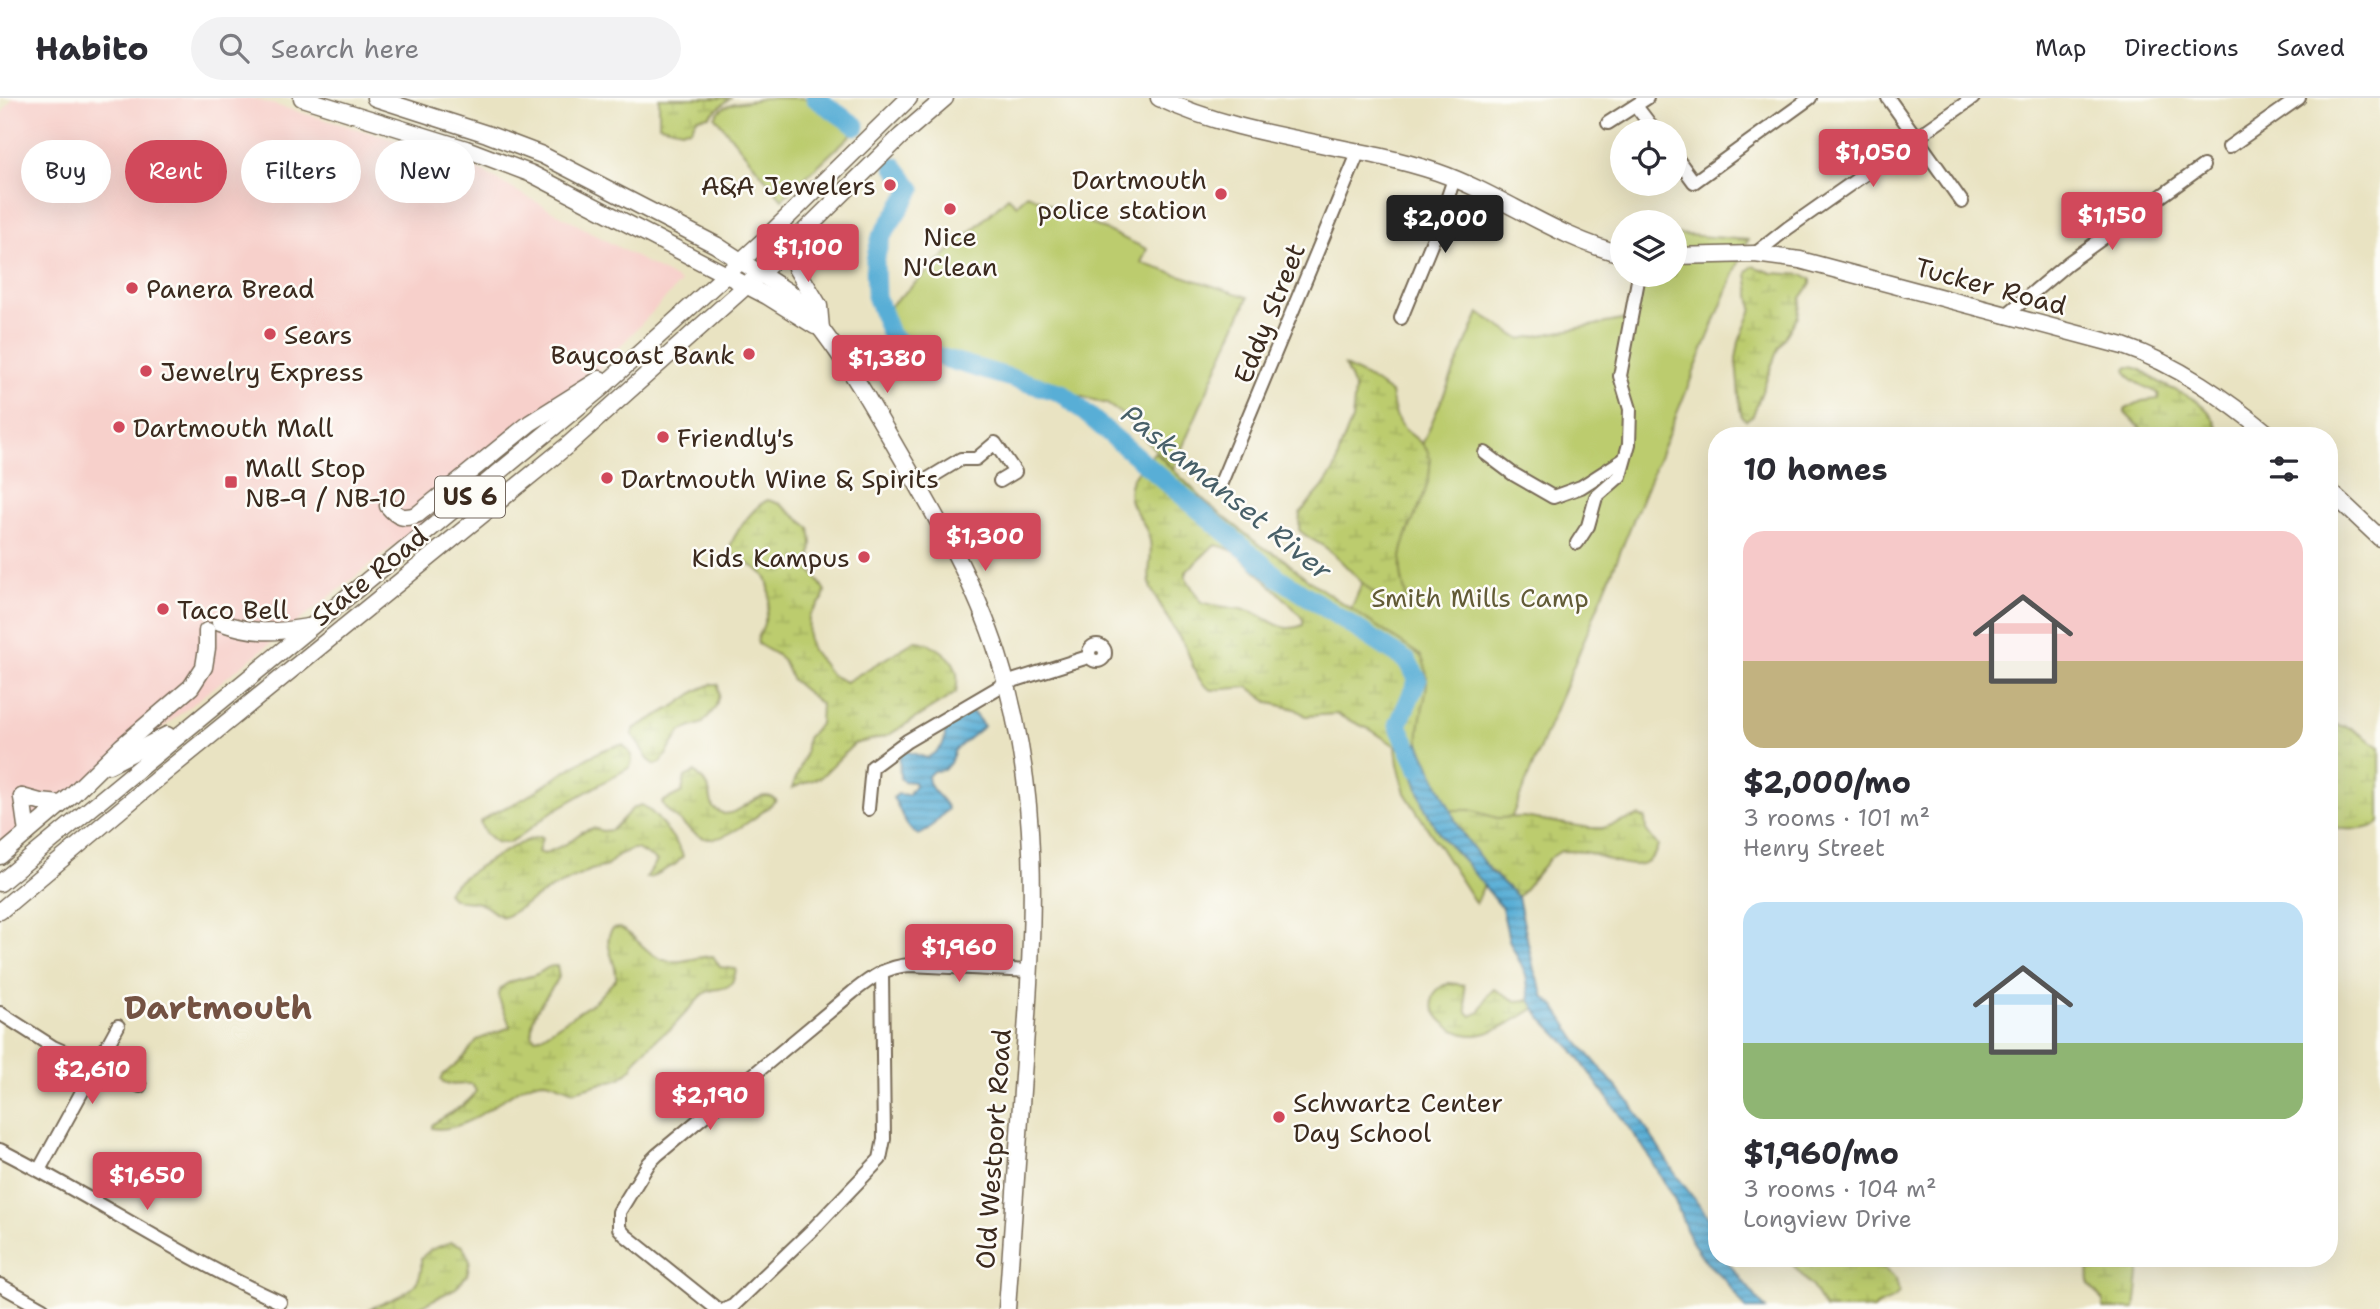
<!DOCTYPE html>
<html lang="en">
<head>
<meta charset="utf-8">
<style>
	:root { --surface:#fff; --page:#f2f2f3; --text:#2b2b33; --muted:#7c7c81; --line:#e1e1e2; --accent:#d1495b }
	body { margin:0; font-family:"Shantell Sans",sans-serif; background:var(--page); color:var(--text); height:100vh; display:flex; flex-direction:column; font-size:26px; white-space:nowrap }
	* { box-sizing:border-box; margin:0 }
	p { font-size:23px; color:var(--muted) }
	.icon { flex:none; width:38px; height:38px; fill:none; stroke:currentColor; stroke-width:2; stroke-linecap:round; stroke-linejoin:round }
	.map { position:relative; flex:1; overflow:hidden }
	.side { position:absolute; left:1708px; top:329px; width:630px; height:840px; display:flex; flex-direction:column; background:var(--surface); border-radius:28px; box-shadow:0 7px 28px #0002 }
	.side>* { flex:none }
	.top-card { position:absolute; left:21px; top:42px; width:665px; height:63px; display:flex; gap:14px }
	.buttons { position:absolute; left:1610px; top:21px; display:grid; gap:14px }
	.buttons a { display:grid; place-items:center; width:77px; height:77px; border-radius:50%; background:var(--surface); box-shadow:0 7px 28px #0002; font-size:35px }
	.price { position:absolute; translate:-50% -60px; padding:0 16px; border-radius:7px; background:var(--accent); color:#fff; font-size:23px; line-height:46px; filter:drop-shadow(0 2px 4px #0008) }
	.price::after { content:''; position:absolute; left:50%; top:42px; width:21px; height:16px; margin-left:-10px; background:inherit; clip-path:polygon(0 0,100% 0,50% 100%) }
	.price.on { background:#222; color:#fff }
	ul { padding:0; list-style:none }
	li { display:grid; align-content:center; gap:14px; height:371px; padding:0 35px }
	li span { display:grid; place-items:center; height:217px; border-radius:21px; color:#555 }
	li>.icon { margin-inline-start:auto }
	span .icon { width:126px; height:126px; fill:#fffc; stroke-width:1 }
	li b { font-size:30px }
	h2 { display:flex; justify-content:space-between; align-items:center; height:84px; padding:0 35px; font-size:30px }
	.tag { padding:0 24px; border-radius:32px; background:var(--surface); box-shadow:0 7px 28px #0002; font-size:24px; line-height:63px }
	.tag.on { background:var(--accent); color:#fff }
	header { display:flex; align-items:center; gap:42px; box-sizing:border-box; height:98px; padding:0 35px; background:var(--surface); border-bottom:2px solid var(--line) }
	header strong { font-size:33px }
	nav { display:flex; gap:38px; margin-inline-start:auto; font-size:24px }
	.search { width:490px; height:63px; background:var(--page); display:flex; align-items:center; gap:18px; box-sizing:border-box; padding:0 24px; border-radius:38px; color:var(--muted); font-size:26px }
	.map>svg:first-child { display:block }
	.built { fill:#f7d0cb }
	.green { fill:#bccc6e; stroke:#7c7b46; stroke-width:2 }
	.wetland { fill:url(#wetland-marsh); stroke:#7c7b46; stroke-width:2; fill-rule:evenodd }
	.water { fill:url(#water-rules); stroke:#4a6c7a; stroke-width:2 }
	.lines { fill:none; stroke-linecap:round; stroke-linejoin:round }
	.river { stroke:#59aed6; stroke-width:19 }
	.minor-casing { stroke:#786b57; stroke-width:16 }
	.major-casing { stroke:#786b57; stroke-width:19 }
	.minor { stroke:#fff; stroke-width:12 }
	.major { stroke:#fff; stroke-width:16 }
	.poi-dot { fill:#d1495b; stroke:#fdfcf7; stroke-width:2.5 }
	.labels { text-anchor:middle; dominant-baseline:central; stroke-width:5; stroke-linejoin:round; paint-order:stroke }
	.shield { fill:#fdfcf7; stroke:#75695f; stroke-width:2 }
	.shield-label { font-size:24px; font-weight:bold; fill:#3b2a1e }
	.poi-label { font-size:26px; fill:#3b2a1e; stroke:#fdfcf7; text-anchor:start }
	.street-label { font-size:26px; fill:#3b2a1e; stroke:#fdfcf7 }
	.park-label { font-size:26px; fill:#625b36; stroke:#fdfcf7 }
	.water-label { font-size:28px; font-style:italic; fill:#475f68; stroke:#fdfcf7 }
	.district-label { font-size:33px; font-weight:bold; fill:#745243; stroke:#fdfcf7 }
</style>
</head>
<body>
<header>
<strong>Habito</strong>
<div class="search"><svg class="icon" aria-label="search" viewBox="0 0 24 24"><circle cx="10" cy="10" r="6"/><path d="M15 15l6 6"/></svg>Search here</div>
<nav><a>Map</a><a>Directions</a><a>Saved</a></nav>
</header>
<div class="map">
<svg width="2380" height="1211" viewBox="0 0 2380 1211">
	<defs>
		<pattern id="wetland-marsh" width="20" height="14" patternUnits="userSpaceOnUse" patternTransform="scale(1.75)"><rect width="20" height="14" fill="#bccc6e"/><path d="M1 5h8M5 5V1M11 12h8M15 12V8" fill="none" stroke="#a2af5f"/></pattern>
		<pattern id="water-rules" width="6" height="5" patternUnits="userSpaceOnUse" patternTransform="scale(1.75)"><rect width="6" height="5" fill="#59aed6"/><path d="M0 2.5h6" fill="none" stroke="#4b8ead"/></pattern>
	</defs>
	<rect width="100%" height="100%" fill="#fdfcf7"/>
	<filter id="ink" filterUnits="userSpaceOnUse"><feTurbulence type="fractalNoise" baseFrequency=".0143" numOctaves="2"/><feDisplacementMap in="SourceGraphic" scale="14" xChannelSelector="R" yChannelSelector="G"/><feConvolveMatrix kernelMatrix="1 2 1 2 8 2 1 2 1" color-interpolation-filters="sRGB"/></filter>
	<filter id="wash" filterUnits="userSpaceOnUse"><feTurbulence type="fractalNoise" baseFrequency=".00686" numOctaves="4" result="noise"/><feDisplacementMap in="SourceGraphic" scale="28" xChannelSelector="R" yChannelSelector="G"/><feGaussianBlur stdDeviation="1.57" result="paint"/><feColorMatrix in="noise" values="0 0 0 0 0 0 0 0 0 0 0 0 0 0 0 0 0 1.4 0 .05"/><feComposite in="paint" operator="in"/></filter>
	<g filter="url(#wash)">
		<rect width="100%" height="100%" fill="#e9e3c2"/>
		<polygon class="built" points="13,0 251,0 457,60 681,184 535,338 0,757 0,18"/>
		<g class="green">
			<path d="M763 0H807L854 34 782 101 715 19C726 0 746 6 763 0Z"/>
			<polygon points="1027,96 1147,151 1141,165 1248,199 1173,371 1124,318 1107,306 1083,299 1053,295 904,241 895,234 888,210 1008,99 1017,107"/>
			<polygon points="1675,136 1748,142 1476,806 1405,695 1398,666 1395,641 1345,525 1479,215 1520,241 1627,221 1647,177 1675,177"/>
		</g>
		<g class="wetland">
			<polygon points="659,0 730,0 709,18 697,20 691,31 682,32 659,27"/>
			<polygon points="1754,168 1772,175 1804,177 1811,181 1811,186 1801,200 1798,218 1778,251 1753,317 1746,322 1742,319 1740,311 1736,261 1739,244 1752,211 1747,175 1751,169"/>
			<path d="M1345 268 1371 281 1391 295C1393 305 1394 317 1400 326 1410 339 1428 344 1430 362 1432 396 1408 422 1402 454 1398 472 1404 489 1408 507L1407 512 1404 514C1375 504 1354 474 1331 454 1322 445 1309 442 1299 432L1300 415 1322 390 1335 371 1341 348 1352 322 1355 292Z"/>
			<path d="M2129 269C2143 269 2152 281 2164 287 2180 295 2196 299 2208 313 2214 320 2217 329 2221 338H2148L2125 315V311L2142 303 2159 301 2158 295C2146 288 2130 286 2126 271Z"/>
			<path d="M1155 354 1208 406 1262 449 1281 459 1311 484 1421 558C1437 587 1416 613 1419 645L1400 651 1371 632 1336 616 1306 618 1295 611 1270 605 1248 589 1212 592C1193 583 1193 561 1183 545 1171 528 1162 509 1151 491 1146 474 1153 460 1150 443 1148 432 1142 423 1136 414 1119 389 1137 371 1155 354ZM1214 447C1222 448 1228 450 1235 454 1243 460 1301 515 1303 522 1303 523 1303 525 1303 527 1279 538 1267 516 1246 512 1231 509 1216 509 1201 504L1186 480V474Z"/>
			<path d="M768 402 780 406 810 430 812 445 810 470 825 493 823 501 809 518 808 542 812 552 831 577 846 584 915 543C931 544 951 556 956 571 959 579 957 587 956 595L887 638 854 646 821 679 792 690 805 657 807 640 820 626 821 606 792 582 783 562 777 557 758 546C756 539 760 537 762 531 768 515 775 490 763 476 754 466 739 464 730 453 730 439 755 407 768 402Z"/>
			<polygon points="712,586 718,586 719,597 715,610 703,625 681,633 661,665 655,667 648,661 632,636 635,630 675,608 698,592"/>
			<path d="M2337 627 2351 630 2380 649V724C2367 735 2346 730 2329 731V634Z"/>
			<path d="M623 647C630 654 635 659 630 669L553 713 519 739 508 745H497L484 734 480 724C492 713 509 709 523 701 549 686 596 648 623 647Z"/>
			<path d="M695 674 708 688 713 710 724 716C744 716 759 688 776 702 764 714 726 743 709 741 698 740 689 731 681 724 673 718 666 713 662 704L682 694 685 679Z"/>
			<path d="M641 707C653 711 679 746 683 758L676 766 650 780H646L657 763 637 751H632L618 757 607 768 591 772 547 793 505 819C495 818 490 809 481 806 468 801 461 807 449 797L447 794C460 778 519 742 539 739L542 740 538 754 544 756 566 746 582 734 593 730 602 733 612 732 633 710Z"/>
			<path d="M1454 712H1470L1497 720 1523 719 1591 730H1603L1638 718 1645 720 1646 732 1658 748C1648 782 1610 761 1589 755 1581 753 1570 753 1561 753L1550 760 1518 799 1484 766 1452 719 1451 714Z"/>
			<path d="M620 830C638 838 649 862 670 863 685 865 698 858 713 858L720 869 736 871C732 898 720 886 703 896L671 931 660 938 637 960 632 970 621 980 574 993C563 990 554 983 543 983 510 985 474 1037 432 1030V1027C445 1017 469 1007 476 993L472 986C461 985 450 990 441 982L443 977 463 960 477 942 510 929C508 918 498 902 498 897 499 882 527 881 537 876 545 872 548 867 557 868L559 879C549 898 529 913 532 936L535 940 540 939 594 904 616 881C618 865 600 843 613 831Z"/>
			<path d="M1449 885 1464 887 1467 914 1471 918 1480 914 1487 898 1494 891 1516 903 1530 902 1535 910C1517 921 1497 935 1476 937 1446 939 1411 899 1449 885Z"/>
			<path d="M451 1144 463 1148 470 1163 467 1177 456 1190 416 1211H369C384 1204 416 1195 420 1177 422 1172 421 1165 421 1160L430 1152Z"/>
			<path d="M1787 1160H1872L1896 1181 1899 1194C1894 1204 1881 1203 1873 1211H1825L1813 1190Z"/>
			<polygon points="2088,1160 2141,1160 2135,1211 2103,1211 2103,1203 2089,1187"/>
		</g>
		<g class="water">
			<path d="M971 612 984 628 955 652 950 665 944 672 933 673 928 678C928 693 943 698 948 711L928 732 919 737C903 730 902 712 893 700L898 696 908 697 915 687 914 684 903 683 900 680 899 651 927 660C941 651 949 645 943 628Z"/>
			<polygon points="1419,645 1460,732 1491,774 1518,799 1534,872 1545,900 1555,909 1578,944 1631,1006 1674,1074 1711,1123 1711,1140 1717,1150 1717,1160 1724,1160 1766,1211 1746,1211 1725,1182 1706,1164 1690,1141 1675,1103 1645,1052 1572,951 1541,920 1530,902 1526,877 1509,842 1502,810 1465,764 1443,741 1434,727 1424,708 1409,665 1400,651"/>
		</g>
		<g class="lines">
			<g class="river">
				<polyline points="815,0 856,28"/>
				<polyline points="894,68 912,91 881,139 875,162 876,198 891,238 906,249 1062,295 1279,480 1407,563 1418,581 1398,627 1418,670"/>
			</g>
		</g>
	</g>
	<g filter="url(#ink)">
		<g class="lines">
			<defs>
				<g id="minor">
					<polyline points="1888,0 1962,104"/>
					<polyline points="1636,8 1655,33"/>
					<polyline points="1608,25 1647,0"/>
					<polyline points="2229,49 2299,0"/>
					<polyline points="1675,58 1694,84 1810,0"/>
					<polyline points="1755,156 1788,130 1973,0"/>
					<polyline points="2005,218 2068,165 2203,68"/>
					<polyline points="1401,220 1435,137 1454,81"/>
					<polyline points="1485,355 1513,376 1553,399 1581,389 1623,362"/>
					<polyline points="918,387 961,361 976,361 995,345 1015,374 1000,383"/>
					<polyline points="1218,392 1359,53"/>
					<polyline points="1577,445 1588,428 1596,399 1620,378 1629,346 1630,311 1620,278 1639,177"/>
					<circle cx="1097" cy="555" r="8"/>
					<polyline points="868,711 872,669 907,643 1006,585 1088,559"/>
					<polyline points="0,915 53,949 140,988"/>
					<path d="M0 1052C95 1100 183 1160 280 1204"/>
					<polyline points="39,1072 118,928"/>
					<polyline points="0,1187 43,1211"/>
					<path d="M717 1211 625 1137 619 1130V1114L649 1065 657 1057 853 894C871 880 887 868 910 867L1030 873"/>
					<polyline points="726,1211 733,1208 812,1132 880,1061 884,1041 882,874"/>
				</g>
				<g id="major">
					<polyline points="302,0 466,51 532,76 767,198 815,228"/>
					<path d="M375 0 487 36 542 57 716 147 793 197C805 208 814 221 824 235 852 272 875 313 898 353 936 418 975 485 998 557 1042 696 1034 820 1024 963 1018 1046 1013 1128 1007 1211"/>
					<path d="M1159 0C1245 41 1346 44 1437 74 1501 96 1556 140 1622 156"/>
					<polyline points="799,139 795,159 796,170 819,208 821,231"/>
					<path d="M1675 158 1755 156 1800 162 2123 248C2177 266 2227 302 2271 338"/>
					<polyline points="2329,392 2380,440"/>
					<path d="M388 408C397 419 404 422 418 416L530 325 600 281"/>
					<path d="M220 524C254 536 273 535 308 529"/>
					<polyline points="109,667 167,637"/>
					<polyline points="22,699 40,704 61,706"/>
					<polyline points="22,699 27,735"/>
					<polyline points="0,758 72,697 122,648 191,589 204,569 207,550 207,533"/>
					<polyline points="0,785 600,291 763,143 909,0"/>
					<polyline points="0,813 162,677 568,347 775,162 901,38 945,0"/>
				</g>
			</defs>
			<use href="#minor" class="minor-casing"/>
			<use href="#major" class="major-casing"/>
			<use href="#minor" class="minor"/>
			<use href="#major" class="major"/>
		</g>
	</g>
	<g class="poi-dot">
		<circle cx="890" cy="87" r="7"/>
		<circle cx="1221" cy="96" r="7"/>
		<circle cx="950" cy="111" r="7"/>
		<circle cx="132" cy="190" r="7"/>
		<circle cx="270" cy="236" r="7"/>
		<circle cx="749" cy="256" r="7"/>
		<circle cx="146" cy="273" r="7"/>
		<circle cx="119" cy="329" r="7"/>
		<circle cx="663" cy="339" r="7"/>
		<circle cx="607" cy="380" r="7"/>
		<rect x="224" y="377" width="14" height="14" rx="3.5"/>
		<circle cx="864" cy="459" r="7"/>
		<circle cx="163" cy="511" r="7"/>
		<circle cx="1279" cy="1019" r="7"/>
	</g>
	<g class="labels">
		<rect class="shield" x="435" y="378.5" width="70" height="41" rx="5"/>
		<g class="shield-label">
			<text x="470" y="399">US 6</text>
		</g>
		<g class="poi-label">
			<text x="1207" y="81" text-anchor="end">Dartmouth<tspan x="1207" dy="30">police station</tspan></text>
			<text x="876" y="87" text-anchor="end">A&amp;A Jewelers</text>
			<text x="950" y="138" text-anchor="middle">Nice<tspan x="950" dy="30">N'Clean</tspan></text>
			<text x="146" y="190">Panera Bread</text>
			<text x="284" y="236">Sears</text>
			<text x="735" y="256" text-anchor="end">Baycoast Bank</text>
			<text x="160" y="273">Jewelry Express</text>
			<text x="133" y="329">Dartmouth Mall</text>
			<text x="677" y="339">Friendly's</text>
			<text x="245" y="369">Mall Stop<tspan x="245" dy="30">NB-9 / NB-10</tspan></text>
			<text x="621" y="380">Dartmouth Wine &amp; Spirits</text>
			<text x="850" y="459" text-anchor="end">Kids Kampus</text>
			<text x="177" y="511">Taco Bell</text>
			<text x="1293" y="1004">Schwartz Center<tspan x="1293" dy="30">Day School</tspan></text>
		</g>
		<g class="street-label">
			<text transform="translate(1991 188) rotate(15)">Tucker Road</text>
			<text transform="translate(1269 215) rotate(-68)">Eddy Street</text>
			<text transform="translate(369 478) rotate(-39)">State Road</text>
			<text transform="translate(993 1051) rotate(-86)">Old Westport Road</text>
		</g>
		<g class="park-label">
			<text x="1480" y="499">Smith Mills Camp</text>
		</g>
		<g class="water-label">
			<text transform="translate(1227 394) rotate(39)">Paskamanset River</text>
		</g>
		<g class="district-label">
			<text x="218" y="909">Dartmouth</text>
		</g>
	</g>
</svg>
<div class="buttons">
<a><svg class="icon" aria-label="locate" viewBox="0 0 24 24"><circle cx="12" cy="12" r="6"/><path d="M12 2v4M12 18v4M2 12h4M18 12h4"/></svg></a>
<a><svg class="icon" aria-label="layers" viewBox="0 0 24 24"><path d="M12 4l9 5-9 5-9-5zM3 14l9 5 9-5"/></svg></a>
</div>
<b class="price" style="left:1873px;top:91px">$1,050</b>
<b class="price" style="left:2112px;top:154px">$1,150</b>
<b class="price on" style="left:1445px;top:157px">$2,000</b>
<b class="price" style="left:808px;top:186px">$1,100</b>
<b class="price" style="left:887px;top:297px">$1,380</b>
<b class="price" style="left:985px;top:475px">$1,300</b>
<b class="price" style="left:959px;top:886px">$1,960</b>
<b class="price" style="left:92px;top:1008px">$2,610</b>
<b class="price" style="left:710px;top:1034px">$2,190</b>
<b class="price" style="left:147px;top:1114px">$1,650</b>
<div class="top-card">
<a class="tag">Buy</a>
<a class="tag on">Rent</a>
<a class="tag">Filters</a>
<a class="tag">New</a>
</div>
<section class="side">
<h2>10 homes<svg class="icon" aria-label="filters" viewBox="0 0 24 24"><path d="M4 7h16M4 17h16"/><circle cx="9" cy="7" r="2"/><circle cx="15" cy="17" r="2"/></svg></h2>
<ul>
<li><span style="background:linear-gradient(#f6c9c9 60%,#c2b280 0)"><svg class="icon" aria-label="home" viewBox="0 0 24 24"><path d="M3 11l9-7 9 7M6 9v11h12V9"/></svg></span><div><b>$2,000/mo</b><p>3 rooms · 101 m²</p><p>Henry Street</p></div></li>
<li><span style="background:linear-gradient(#bfe0f5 65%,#8fb573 0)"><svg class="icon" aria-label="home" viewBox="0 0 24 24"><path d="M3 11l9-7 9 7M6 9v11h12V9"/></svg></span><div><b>$1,960/mo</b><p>3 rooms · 104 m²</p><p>Longview Drive</p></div></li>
</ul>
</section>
</div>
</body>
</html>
